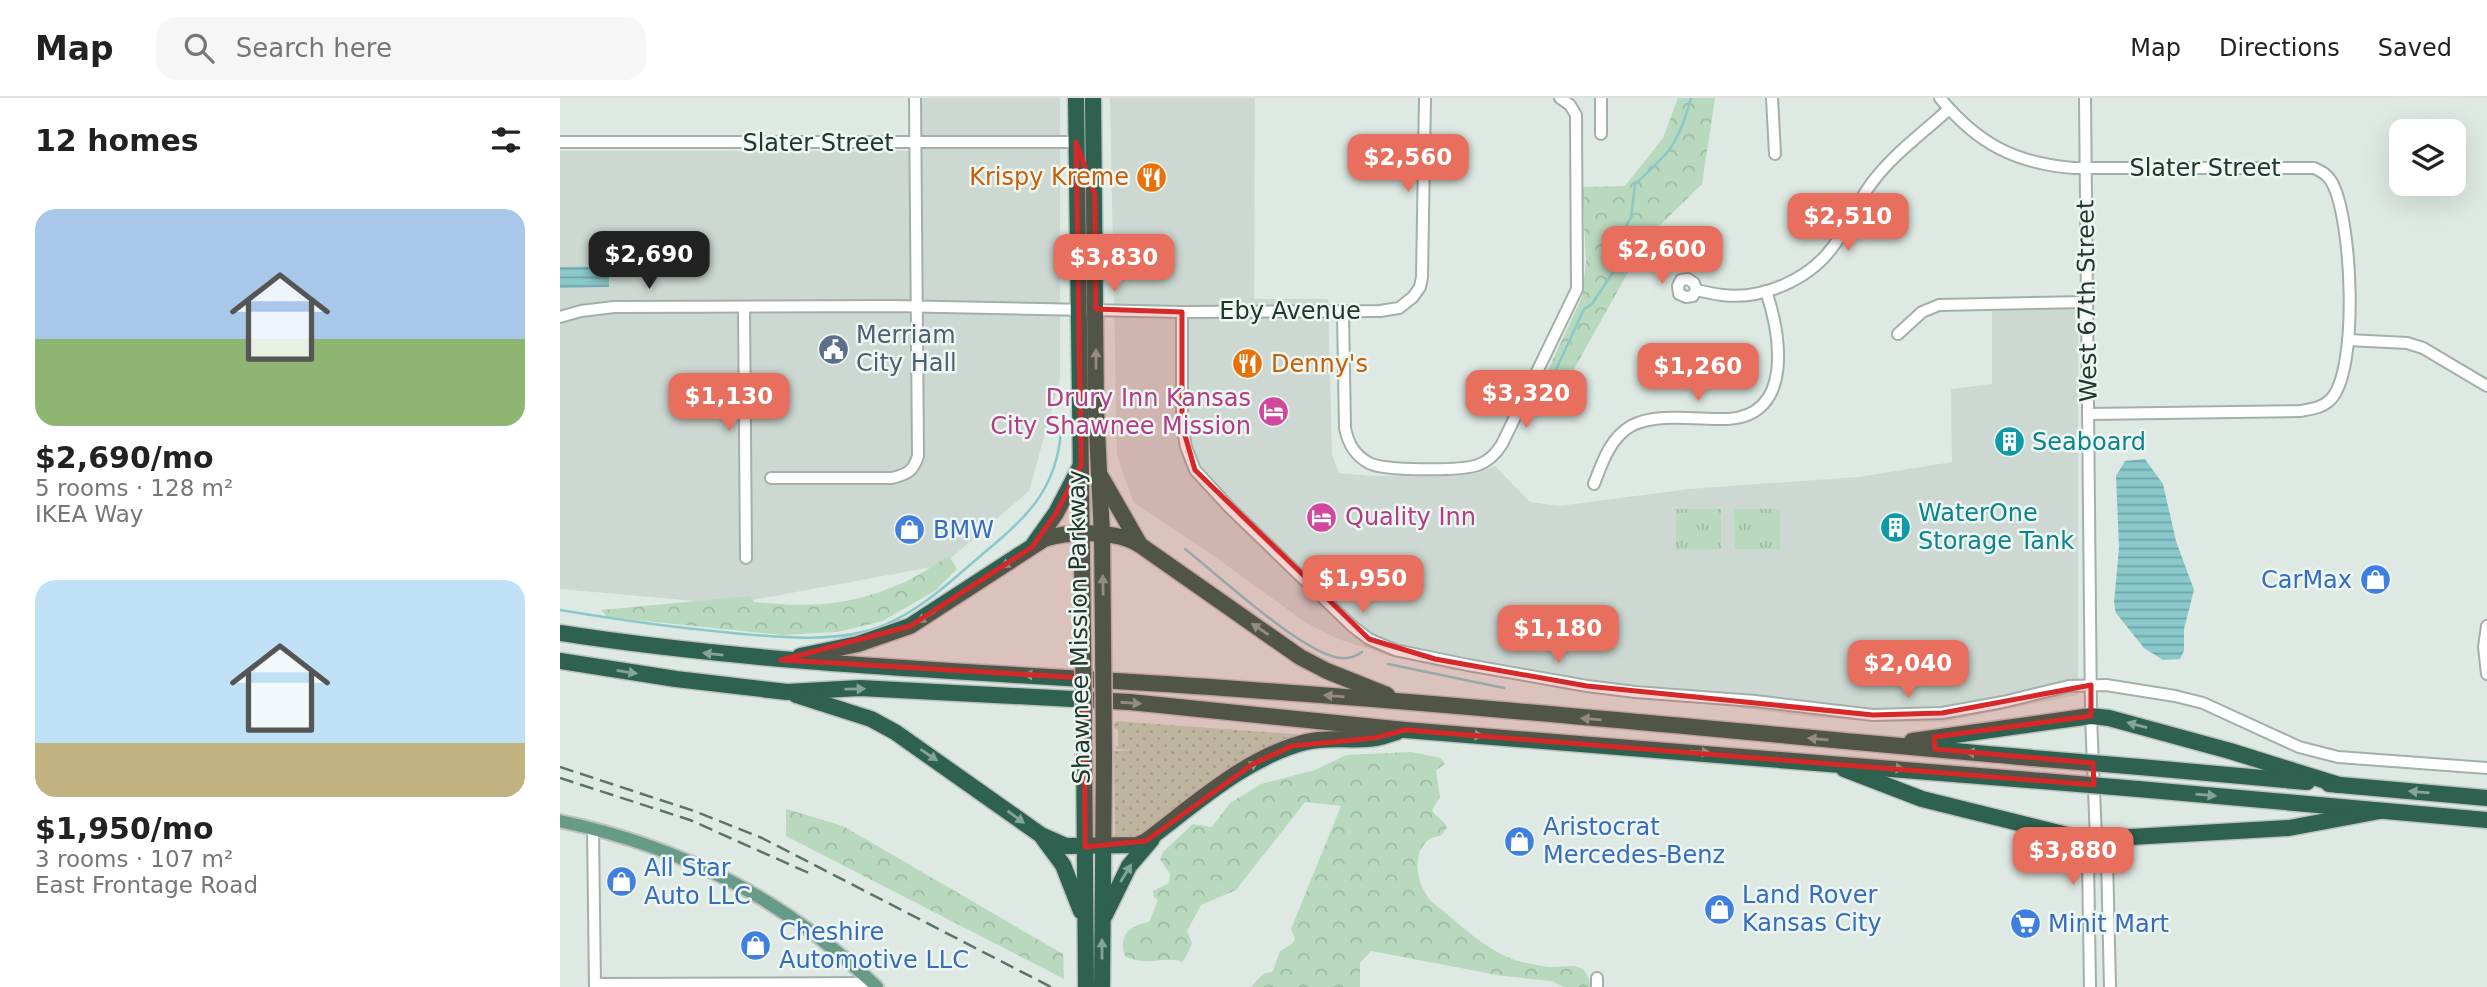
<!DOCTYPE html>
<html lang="en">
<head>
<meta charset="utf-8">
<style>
	:root { --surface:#fff; --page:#f6f6f6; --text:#222; --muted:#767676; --line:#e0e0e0; --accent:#e86f5d }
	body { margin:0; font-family:"DejaVu Sans",sans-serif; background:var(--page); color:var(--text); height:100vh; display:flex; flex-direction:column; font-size:26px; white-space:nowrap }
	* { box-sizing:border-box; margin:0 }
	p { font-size:23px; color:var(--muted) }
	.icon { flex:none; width:38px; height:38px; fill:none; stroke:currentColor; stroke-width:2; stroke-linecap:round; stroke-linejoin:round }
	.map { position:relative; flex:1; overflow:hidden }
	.panel { display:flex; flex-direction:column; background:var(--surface); width:560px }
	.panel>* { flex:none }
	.buttons { position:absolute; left:1829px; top:21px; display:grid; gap:14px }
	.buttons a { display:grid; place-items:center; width:77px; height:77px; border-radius:14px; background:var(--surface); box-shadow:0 7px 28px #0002; font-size:35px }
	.price { position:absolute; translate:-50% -60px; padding:0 16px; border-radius:14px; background:var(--accent); color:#fff; font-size:23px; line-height:46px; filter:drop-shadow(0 2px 4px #0008) }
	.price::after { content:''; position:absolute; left:50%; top:42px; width:21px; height:16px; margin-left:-10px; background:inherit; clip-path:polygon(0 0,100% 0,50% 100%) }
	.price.selected { background:#222; color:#fff }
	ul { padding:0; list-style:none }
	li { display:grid; align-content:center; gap:14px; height:371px; padding:0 35px }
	li span { display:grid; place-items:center; height:217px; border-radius:21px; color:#555 }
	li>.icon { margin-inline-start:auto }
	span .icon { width:126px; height:126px; fill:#fffc; stroke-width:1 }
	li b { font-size:30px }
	h2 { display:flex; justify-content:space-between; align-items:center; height:84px; padding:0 35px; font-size:30px }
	header { display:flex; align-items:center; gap:42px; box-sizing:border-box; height:98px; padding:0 35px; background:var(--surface); border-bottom:2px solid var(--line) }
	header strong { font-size:33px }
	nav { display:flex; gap:38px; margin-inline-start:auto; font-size:24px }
	.search { width:490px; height:63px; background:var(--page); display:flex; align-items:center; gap:18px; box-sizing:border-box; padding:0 24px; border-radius:21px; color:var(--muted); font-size:26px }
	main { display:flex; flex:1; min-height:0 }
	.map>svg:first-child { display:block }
	.built { fill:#cdd8d2 }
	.grass { fill:url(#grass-dots) }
	.forest { fill:url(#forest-crowns) }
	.park { fill:url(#park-tufts) }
	.water { fill:url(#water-rules) }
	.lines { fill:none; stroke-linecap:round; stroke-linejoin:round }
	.stream { stroke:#89c8cb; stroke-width:2.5 }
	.minor-casing { stroke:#a2b0a9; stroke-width:14 }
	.major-casing { stroke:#bcc3c0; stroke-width:16 }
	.highway-casing { stroke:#bcc3c0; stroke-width:19 }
	.minor { stroke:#fff; stroke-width:10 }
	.major { stroke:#669b87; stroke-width:12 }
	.highway { stroke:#2f6151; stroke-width:16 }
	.rail { stroke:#5b736a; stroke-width:2.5; stroke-dasharray:14 7; stroke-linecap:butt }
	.highway-bridge-casing { stroke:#bcc3c0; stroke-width:19; stroke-linecap:butt }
	.highway-bridge { stroke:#2f6151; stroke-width:16 }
	.oneway { fill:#85a499 }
	.marked { fill:#d62828; fill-opacity:0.2; stroke:#d62828; stroke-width:5; stroke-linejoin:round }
	.labels { text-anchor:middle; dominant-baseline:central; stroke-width:5; stroke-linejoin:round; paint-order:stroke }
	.street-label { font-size:24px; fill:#21372e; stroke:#eef6f1 }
	.food-label { font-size:24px; fill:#c56008; stroke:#eef6f1; text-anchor:end }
	.service-label { font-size:24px; fill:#4e5e75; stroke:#eef6f1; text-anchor:start }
	.hotel-label { font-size:24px; fill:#b23c85; stroke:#eef6f1; text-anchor:end }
	.culture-label { font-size:24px; fill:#0d838f; stroke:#eef6f1; text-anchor:start }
	.shop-label { font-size:24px; fill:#366cbe; stroke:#eef6f1; text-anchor:start }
</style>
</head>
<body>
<header>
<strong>Map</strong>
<div class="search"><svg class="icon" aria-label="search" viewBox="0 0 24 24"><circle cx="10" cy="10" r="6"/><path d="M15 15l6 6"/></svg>Search here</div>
<nav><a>Map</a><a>Directions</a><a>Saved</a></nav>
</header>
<main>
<section class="panel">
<h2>12 homes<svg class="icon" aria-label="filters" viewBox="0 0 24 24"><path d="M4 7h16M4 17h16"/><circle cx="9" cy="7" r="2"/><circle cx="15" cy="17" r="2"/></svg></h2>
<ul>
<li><span style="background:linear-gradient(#a9c7e8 60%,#8fb573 0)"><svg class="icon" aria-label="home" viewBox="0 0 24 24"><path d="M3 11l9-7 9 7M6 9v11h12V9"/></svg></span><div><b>$2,690/mo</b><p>5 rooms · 128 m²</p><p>IKEA Way</p></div></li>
<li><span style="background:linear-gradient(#bfe0f5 75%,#c2b280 0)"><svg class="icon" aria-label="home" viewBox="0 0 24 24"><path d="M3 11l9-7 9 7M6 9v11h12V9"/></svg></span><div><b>$1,950/mo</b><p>3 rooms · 107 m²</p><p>East Frontage Road</p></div></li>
</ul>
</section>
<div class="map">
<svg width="1927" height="889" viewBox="0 0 1927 889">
	<defs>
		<pattern id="grass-dots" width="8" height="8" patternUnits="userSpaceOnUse" patternTransform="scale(1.75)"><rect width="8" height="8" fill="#b8d9bd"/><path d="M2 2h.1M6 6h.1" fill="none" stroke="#9ebba3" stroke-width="1.8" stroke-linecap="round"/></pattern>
		<pattern id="forest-crowns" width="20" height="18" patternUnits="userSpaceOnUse" patternTransform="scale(1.75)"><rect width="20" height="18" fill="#b8d9bd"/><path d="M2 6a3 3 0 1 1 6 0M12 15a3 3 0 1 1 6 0" fill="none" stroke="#9ebba3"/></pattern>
		<pattern id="park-tufts" width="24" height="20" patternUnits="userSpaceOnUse" patternTransform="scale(1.75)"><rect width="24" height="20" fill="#b8d9bd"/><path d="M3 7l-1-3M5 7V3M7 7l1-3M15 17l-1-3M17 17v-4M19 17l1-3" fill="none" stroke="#9ebba3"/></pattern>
		<pattern id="water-rules" width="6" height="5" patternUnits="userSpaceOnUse" patternTransform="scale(1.75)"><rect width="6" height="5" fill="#89c8cb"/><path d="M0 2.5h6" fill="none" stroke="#70a3a5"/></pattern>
	</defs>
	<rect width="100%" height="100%" fill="#dee9e3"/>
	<g class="built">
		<polygon points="359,0 500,0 500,282 469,393 383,467 170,506 0,491 0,53 359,53"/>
		<polygon points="550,0 695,0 694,201 768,201 772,356 779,375 812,378 918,375 935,368 970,404 999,408 1129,391 1299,379 1392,364 1391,291 1432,286 1432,212 1518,209 1518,597 1384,624 1332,624 1250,619 887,571 833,559 775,540 745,524 641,449 573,404 557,357"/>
	</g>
	<polygon class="grass" points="556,623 569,624 748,637 581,740 555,741 554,653 571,652 556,651 555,648 558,648 558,632 554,630 554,626"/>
	<g class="forest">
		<polygon points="1118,0 1155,0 1142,86 1088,139 992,310 976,298 1022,199 1026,163 1022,89 1065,88 1103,40"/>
		<path d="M389 458 397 471 376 492 323 523 277 534 222 537 47 519 41 512 190 498 194 504C253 510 292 508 347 483 361 476 375 466 389 458Z"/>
		<path d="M851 654 881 660 885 666 876 672 880 699 872 712C876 720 883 721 887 729L882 737C877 739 871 739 867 743 850 759 858 789 872 804 898 824 930 857 962 864 971 866 980 868 989 869 1009 870 1026 860 1031 889H1003L992 883 943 878 811 853 800 865V889H691L703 876 713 873 720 853 732 846 735 841 731 831 781 708 745 704 676 792 641 807 627 833 632 845 626 859 622 864C603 857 588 870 565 858 558 837 570 827 589 824L598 802 594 799 593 793 609 785 610 776 600 761 603 754 633 726 652 729 670 705 701 686 755 672 786 657Z"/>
		<polygon points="226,711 283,728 503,856 504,881 226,738"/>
	</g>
	<g class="park">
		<polygon points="1116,411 1161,411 1161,451 1116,452"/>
		<polygon points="1174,411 1220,411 1220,451 1175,451"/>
	</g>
	<g class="water">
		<polygon points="49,168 49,189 0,190 0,169"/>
		<polygon points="1585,361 1603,386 1616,443 1634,492 1624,531 1624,553 1620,561 1603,562 1584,550 1556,515 1554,505 1559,450 1556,378 1565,363"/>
	</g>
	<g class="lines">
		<g class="stream">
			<path d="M989 287 1024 211 1032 206 1055 171V144L1071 120 1075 86C1109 56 1119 45 1131 0"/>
			<path d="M625 451C657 476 746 559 782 560 790 561 796 558 802 554"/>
			<path d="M0 512C54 521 109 529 163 534 213 539 280 547 327 526 365 509 393 481 425 454 467 420 497 390 501 333"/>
			<polyline points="828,566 944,590"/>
		</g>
		<defs>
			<g id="minor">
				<polyline points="1041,0 1041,36"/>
				<polyline points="1212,0 1215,56"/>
				<path d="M1380 0C1418 46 1455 65 1513 70H1754C1761 73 1767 76 1771 83 1792 116 1800 274 1770 302 1762 310 1751 311 1740 313L1529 316"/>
				<polyline points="1525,0 1531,618 1536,741 1528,761 1530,889"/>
				<polyline points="0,44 516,44"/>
				<path d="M1136 192 1133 198 1126 199 1119 196 1118 188 1121 182 1128 181 1134 185 1136 192C1145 194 1154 196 1162 197 1202 202 1248 182 1272 150 1288 130 1296 106 1311 86 1332 57 1363 35 1389 11"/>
				<polyline points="184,210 186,460"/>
				<polyline points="622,214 622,327 626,349 635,372 670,410 792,528 809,541 835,552 908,567 1027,588 1075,594 1195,603 1313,617 1382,615 1443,604 1509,588 1546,587 1615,598 1643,605 1739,649 1778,659 1927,670"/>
				<path d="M783 214 785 330C788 345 794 357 809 365 824 373 901 373 918 367 929 363 936 356 942 346L1017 191 1016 17 1010 7 1000 0"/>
				<polyline points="0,219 21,213 54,209 331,208 622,214 820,213 839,210 853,199 860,189 862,179 865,0"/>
				<polyline points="1338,236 1362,214 1379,207 1527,204"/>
				<polyline points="1788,242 1847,245 1863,250 1927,288"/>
				<path d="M211 380H332C347 376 353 374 358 358L355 0"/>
				<path d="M1034 386C1042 365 1050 340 1071 328 1096 314 1140 322 1168 321 1235 317 1220 235 1206 193"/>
				<polyline points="1927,528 1924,549 1927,576"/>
				<polyline points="33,730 35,889"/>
				<polyline points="1536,741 1547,759 1550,889"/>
				<polyline points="1037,880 1037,889"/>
				<polyline points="35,886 313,885"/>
			</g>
			<path id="major" d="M0 723C124 749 225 802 317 889"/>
			<g id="highway">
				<polyline points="516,0 523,536"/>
				<polyline points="533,0 536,312 542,437 543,537"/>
				<polyline points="541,379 580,447"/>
				<polyline points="474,446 496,415 520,369"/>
				<path d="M0 535C220 569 442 574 664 590 938 609 1211 637 1484 661"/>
				<path d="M240 558 298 546 350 528 484 441C509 433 557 432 580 447L740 559 767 573 827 597"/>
				<polyline points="0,563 116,581 227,594 300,590 570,604 845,632 1482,683"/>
				<path d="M236 597 311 621 335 634 481 737 506 748 577 747 586 743C634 707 688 658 746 644 770 638 794 644 816 640 823 639 830 636 837 634"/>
				<polyline points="1352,643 1531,618 1549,620 1670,653 1779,687"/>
				<polyline points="524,645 526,889"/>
				<polyline points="1580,669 1747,684"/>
				<polyline points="1284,671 1362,701 1515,739 1536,741 1729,730 1820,713"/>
				<polyline points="1769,686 1927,700"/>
				<polyline points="1578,691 1927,722"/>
				<polyline points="483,740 503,767 521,813"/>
				<polyline points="545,817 569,768 592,741"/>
				<polyline points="542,889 544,660"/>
			</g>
		</defs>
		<use href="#minor" class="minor-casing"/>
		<use href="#major" class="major-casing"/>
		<use href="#highway" class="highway-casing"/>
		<use href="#minor" class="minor"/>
		<use href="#major" class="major"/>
		<use href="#highway" class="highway"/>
		<g class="rail">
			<polyline points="0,669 134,713 202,740 491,889"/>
			<polyline points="0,680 130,722 251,776"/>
		</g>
		<defs>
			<g id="highway-bridge">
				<polyline points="523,536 524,645"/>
				<polyline points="543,537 544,660"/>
				<polyline points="1484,661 1580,669"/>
				<polyline points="1482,683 1578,691"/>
			</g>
		</defs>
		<use href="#highway-bridge" class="highway-bridge-casing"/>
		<use href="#highway-bridge" class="highway-bridge"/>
	</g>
	<defs><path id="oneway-solid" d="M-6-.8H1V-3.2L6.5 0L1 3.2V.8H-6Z" transform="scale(1.75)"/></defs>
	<g class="oneway">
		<use href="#oneway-solid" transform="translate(536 261) rotate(-90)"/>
		<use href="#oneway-solid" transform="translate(450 464) rotate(146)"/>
		<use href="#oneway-solid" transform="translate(543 487) rotate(-91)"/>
		<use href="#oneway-solid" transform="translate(366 519) rotate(149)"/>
		<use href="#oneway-solid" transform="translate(700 531) rotate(-146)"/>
		<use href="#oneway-solid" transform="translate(153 556) rotate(-174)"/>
		<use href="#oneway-solid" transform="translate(67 574) rotate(9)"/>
		<use href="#oneway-solid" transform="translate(474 577) rotate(-177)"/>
		<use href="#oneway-solid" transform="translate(295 591) rotate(-1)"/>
		<use href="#oneway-solid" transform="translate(774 598) rotate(-175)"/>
		<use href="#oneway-solid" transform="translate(571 605) rotate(4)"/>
		<use href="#oneway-solid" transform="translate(1031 621) rotate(-175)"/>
		<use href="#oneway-solid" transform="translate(1577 627) rotate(-165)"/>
		<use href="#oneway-solid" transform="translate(913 637) rotate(4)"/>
		<use href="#oneway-solid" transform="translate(1258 641) rotate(-175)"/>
		<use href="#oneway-solid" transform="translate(1140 654) rotate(4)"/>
		<use href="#oneway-solid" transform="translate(1416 655) rotate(-175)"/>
		<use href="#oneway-solid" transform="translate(369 657) rotate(34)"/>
		<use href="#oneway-solid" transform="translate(689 669) rotate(-32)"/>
		<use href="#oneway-solid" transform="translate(1334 670) rotate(5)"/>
		<use href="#oneway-solid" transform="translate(1859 694) rotate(-175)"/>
		<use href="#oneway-solid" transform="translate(1646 697) rotate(5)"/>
		<use href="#oneway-solid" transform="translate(456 719) rotate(36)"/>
		<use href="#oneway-solid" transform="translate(566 775) rotate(-58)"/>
		<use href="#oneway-solid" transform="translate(542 851) rotate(-90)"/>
	</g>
	<path class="marked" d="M516 44 535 97 536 211 622 214V327L635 372 809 541 875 561 1027 588 1313 617 1382 615 1531 587V618L1374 639 1375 651 1533 665 1534 687 845 632 815 640 732 648 693 666 586 743 525 749 524 580 221 562 350 528 472 449 496 415 521 367Z"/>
	<defs>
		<symbol id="restaurant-disc" viewBox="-11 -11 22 22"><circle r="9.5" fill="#e8710a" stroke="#eef6f1"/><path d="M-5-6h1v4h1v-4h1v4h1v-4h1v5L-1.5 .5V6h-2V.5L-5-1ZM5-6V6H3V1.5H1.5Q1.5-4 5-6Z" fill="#fff"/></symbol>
		<symbol id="civic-disc" viewBox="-11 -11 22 22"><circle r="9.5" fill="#5c6f8a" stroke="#eef6f1"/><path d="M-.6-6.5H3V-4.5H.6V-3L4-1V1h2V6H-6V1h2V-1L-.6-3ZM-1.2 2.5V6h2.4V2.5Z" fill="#fff"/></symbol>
		<symbol id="hotel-disc" viewBox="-11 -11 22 22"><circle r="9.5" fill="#d1479c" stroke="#eef6f1"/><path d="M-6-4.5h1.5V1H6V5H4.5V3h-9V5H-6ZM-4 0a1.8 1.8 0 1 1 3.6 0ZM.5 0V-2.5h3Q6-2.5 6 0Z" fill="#fff"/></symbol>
		<symbol id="building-disc" viewBox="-11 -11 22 22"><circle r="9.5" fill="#0f9aa8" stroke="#eef6f1"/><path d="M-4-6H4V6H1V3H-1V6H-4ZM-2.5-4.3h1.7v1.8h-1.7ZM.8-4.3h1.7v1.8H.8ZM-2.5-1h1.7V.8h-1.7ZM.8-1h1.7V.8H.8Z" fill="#fff"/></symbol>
		<symbol id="shop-disc" viewBox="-11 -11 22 22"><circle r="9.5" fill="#3f7fe0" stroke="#eef6f1"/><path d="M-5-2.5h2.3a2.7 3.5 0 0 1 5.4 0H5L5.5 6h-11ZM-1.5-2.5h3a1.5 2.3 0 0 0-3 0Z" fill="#fff"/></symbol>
		<symbol id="supermarket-disc" viewBox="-11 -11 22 22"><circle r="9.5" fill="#3f7fe0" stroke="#eef6f1"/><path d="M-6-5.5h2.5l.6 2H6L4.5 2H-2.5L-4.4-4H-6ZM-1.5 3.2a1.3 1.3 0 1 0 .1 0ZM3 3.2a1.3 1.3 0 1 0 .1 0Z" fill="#fff"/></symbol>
	</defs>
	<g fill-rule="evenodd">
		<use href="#restaurant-disc" x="574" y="62" width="35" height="35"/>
		<use href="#civic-disc" x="256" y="234" width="35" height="35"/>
		<use href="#restaurant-disc" x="670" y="248" width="35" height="35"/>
		<use href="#hotel-disc" x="696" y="296" width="35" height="35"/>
		<use href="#building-disc" x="1432" y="326" width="35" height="35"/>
		<use href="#hotel-disc" x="744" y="402" width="35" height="35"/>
		<use href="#building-disc" x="1318" y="412" width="35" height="35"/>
		<use href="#shop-disc" x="332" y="414" width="35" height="35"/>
		<use href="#shop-disc" x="1798" y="464" width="35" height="35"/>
		<use href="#shop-disc" x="942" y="726" width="35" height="35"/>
		<use href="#shop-disc" x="44" y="766" width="35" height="35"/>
		<use href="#shop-disc" x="1142" y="794" width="35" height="35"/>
		<use href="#supermarket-disc" x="1448" y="808" width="35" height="35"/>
		<use href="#shop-disc" x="178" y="830" width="35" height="35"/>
	</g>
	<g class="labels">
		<g class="street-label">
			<text x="258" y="45">Slater Street</text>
			<text x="1645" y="70">Slater Street</text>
			<text transform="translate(1527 203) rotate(-91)">West 67th Street</text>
			<text x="730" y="213">Eby Avenue</text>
			<text transform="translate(519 529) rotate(-91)">Shawnee Mission Parkway</text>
		</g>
		<g class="food-label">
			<text x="569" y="79">Krispy Kreme</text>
			<text x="711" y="266" text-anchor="start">Denny's</text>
		</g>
		<g class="service-label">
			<text x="296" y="237">Merriam<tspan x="296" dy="28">City Hall</tspan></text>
		</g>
		<g class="hotel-label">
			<text x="691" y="300">Drury Inn Kansas<tspan x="691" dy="28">City Shawnee Mission</tspan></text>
			<text x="785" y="419" text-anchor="start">Quality Inn</text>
		</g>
		<g class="culture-label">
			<text x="1472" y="344">Seaboard</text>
			<text x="1358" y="415">WaterOne<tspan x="1358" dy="28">Storage Tank</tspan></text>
		</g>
		<g class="shop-label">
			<text x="373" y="432">BMW</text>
			<text x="1792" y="482" text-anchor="end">CarMax</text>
			<text x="983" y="729">Aristocrat<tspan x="983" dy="28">Mercedes-Benz</tspan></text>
			<text x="84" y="770">All Star<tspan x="84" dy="28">Auto LLC</tspan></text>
			<text x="1182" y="797">Land Rover<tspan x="1182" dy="28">Kansas City</tspan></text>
			<text x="1488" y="826">Minit Mart</text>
			<text x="219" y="834">Cheshire<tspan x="219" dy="28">Automotive LLC</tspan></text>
		</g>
	</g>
</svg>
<div class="buttons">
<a><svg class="icon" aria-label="layers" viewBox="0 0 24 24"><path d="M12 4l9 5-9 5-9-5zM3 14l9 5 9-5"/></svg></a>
</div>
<b class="price" style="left:848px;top:96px">$2,560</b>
<b class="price" style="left:1288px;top:155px">$2,510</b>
<b class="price" style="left:1102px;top:188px">$2,600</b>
<b class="price selected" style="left:89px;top:193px">$2,690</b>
<b class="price" style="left:554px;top:196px">$3,830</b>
<b class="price" style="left:1138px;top:305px">$1,260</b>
<b class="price" style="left:966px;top:332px">$3,320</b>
<b class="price" style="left:169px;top:335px">$1,130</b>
<b class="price" style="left:803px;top:517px">$1,950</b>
<b class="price" style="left:998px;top:567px">$1,180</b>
<b class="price" style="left:1348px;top:602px">$2,040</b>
<b class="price" style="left:1513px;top:789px">$3,880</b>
</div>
</main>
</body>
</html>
